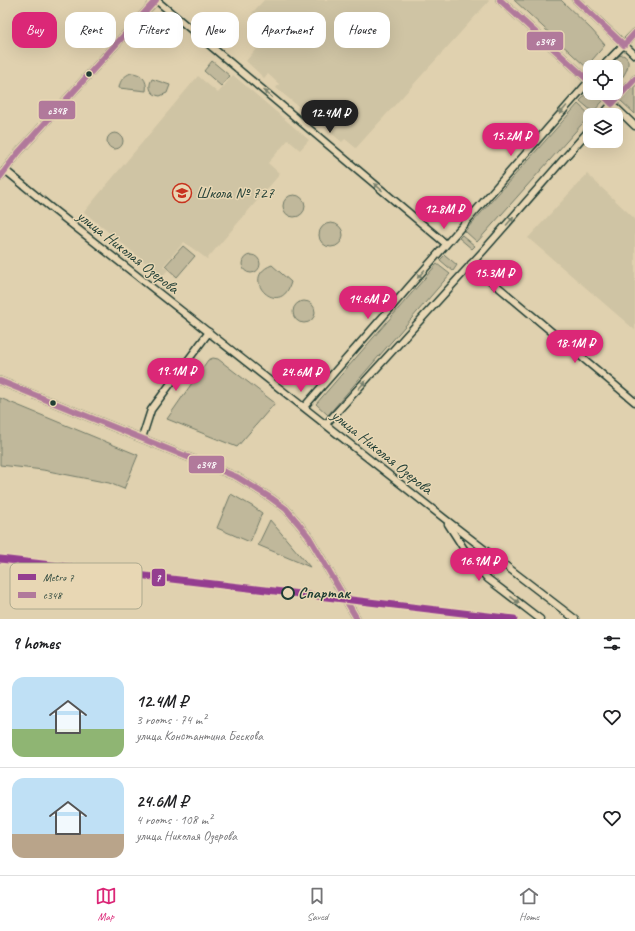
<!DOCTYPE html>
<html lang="en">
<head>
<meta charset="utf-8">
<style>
	:root { --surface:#fff; --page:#f2f2f2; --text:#202124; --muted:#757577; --line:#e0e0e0; --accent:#db2777 }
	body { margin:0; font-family:Caveat,sans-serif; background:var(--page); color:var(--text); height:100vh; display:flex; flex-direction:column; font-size:15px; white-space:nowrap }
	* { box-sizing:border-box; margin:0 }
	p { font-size:13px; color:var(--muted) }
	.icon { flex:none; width:22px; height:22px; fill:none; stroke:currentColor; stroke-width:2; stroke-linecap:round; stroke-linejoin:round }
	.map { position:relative; height:619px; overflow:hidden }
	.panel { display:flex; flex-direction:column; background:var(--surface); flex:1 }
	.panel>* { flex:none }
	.top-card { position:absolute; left:12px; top:12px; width:400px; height:36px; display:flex; gap:8px }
	.controls { position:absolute; left:583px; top:60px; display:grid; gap:8px }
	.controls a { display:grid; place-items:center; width:40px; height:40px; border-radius:8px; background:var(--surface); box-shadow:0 4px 16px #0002; font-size:20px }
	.price { position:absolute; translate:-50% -34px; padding:0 9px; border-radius:14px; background:var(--accent); color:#fff; font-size:13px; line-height:26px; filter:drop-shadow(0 1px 2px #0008) }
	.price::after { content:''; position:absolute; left:50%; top:24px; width:12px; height:9px; margin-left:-6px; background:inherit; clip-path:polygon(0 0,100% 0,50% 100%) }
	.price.current { background:#222; color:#fff }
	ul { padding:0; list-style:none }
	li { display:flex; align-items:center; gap:12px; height:100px; padding:0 12px }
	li+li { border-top:1px solid var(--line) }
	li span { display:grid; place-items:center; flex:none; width:112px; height:80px; border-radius:12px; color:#555 }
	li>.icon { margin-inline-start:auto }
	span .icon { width:48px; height:48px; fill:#fffc; stroke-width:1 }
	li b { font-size:17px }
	h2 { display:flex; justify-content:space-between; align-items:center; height:48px; padding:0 12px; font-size:17px }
	.chip { padding:0 14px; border-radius:12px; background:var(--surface); box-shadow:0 4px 16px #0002; font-size:14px; line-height:36px }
	.chip.current { background:var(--accent); color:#fff }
	.tab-bar { display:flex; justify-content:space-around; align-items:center; height:56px; border-top:1px solid var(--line); background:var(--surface); font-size:11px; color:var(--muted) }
	.tab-bar a { display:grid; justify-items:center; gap:2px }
	.tab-bar .current { color:var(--accent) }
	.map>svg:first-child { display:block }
	.built { fill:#cfc4a4 }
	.green { fill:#c0b89b; stroke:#707a68 }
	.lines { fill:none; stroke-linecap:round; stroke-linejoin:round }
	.street-casing { stroke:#1f3d34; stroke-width:9 }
	.street { stroke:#e8d7b4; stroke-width:6 }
	.bus-1-casing { stroke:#e8d7b4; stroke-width:9 }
	.bus-1 { stroke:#b1799b; stroke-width:6 }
	.metro-1-casing { stroke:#e8d7b4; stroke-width:10 }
	.metro-1 { stroke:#943e90; stroke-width:7 }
	.oneway { fill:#79826e }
	.bus-dot { fill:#1f3d34; stroke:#e8d7b4; stroke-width:1.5 }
	.stop-dot { fill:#e8d7b4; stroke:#1f3d34; stroke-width:2 }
	.labels { text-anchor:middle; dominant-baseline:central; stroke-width:3; stroke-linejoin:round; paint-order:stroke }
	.poi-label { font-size:16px; fill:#1f3d34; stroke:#e8d7b4; text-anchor:start }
	.street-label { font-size:16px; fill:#1f3d34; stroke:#e8d7b4 }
	.stop-label { font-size:16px; font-weight:bold; fill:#1f3d34; stroke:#e8d7b4; text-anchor:start }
	.key { fill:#e8d7b4; stroke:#aca98e; stroke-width:1 }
	.key-label { font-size:11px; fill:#1f3d34 }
	.line-badge { stroke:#e8d7b4; stroke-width:1.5 }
	.badge-label { font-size:11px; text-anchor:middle; font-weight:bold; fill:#fff }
</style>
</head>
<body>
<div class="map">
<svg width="635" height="619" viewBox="0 0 635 619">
	<rect width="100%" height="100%" fill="#e0d1af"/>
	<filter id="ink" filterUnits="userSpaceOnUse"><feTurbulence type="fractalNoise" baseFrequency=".025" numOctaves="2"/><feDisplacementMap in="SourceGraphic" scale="8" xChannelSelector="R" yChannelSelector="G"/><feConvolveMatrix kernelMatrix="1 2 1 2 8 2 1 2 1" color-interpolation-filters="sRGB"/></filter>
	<g filter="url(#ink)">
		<g class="built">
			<polygon points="264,0 488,0 489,1 356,148 345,139 342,142 276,88 279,84 268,74 264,78 246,61 271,31 252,13"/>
			<polygon points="233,75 309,140 300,150 288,140 268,163 280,174 207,259 184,242 163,266 168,270 162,276 84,212 198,76 218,93"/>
			<polygon points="587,174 635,219 635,330 528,238"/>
		</g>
		<g class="green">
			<polygon points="514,0 561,0 592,30 605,45 586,67"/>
			<path d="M623 55C635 61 623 78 616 85V67H609L618 56Z"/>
			<polygon points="212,61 230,76 221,86 204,71"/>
			<path d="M131 73C141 73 148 80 146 91L119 88C120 80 124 76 131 73Z"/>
			<path d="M152 79 170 85 167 93 160 96C151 95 147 87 152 79Z"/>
			<polygon points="635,83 635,114 620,100"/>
			<polygon points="590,90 590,93 594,93 603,101 593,112 580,101"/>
			<polygon points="578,104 590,115 477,242 465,231"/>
			<circle cx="115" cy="141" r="8"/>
			<circle cx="294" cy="206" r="11"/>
			<circle cx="331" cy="235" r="12"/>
			<polygon points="462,235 475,246 472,249 459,238"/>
			<polygon points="183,246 195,256 177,277 165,266"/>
			<circle cx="251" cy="264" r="9"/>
			<polygon points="445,255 457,265 453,271 440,260"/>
			<polygon points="437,264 450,274 328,415 316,404"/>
			<path d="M272 265 291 282C281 320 237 278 272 265Z"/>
			<circle cx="304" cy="312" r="11"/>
			<polygon points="213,358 218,359 275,403 237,447 167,419 208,360"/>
			<polygon points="0,398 138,455 124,489 109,483 43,470 0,465"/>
			<polygon points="231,494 252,506 262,513 250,542 217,528"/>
			<polygon points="270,520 310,567 258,545"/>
		</g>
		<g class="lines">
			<defs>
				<g id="street">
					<polyline points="156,0 446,244"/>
					<polyline points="500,0 590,82"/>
					<polyline points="576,0 635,55"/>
					<polyline points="602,67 635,33"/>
					<polyline points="601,93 635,126"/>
					<polyline points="602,115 635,79"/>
					<polyline points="5,170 50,207 445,519 575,619"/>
					<polyline points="0,177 18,153 156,0"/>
					<polyline points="471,264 635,402"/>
					<polyline points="0,381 237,477 271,498 286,509 298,523 309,537 357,619"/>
					<polyline points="304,407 590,80"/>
					<polyline points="326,424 484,250 590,129"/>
					<polyline points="142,438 151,410 209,332"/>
					<polyline points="448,524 471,560 488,579 540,619"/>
				</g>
			</defs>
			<use href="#street" class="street-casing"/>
			<use href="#street" class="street"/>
			<defs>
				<g id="bus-1">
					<polyline points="500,0 590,82"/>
					<polyline points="576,0 624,45 635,33"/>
					<polyline points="601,93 612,104 635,79"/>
					<polyline points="0,177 18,153 156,0"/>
					<polyline points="0,381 237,477 271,498 286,509 298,523 309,537 357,619"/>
				</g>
			</defs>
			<use href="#bus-1" class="bus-1-casing"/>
			<use href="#bus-1" class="bus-1"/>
			<defs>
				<polyline id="metro-1" points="0,559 514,619"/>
			</defs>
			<use href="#metro-1" class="metro-1-casing"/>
			<use href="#metro-1" class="metro-1"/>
		</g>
		<defs><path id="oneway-solid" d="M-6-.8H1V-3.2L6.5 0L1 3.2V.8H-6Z"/></defs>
		<g class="oneway">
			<use href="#oneway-solid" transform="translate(268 94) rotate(-140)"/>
			<use href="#oneway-solid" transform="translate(563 110) rotate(131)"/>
			<use href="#oneway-solid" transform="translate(378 187) rotate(-140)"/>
			<use href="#oneway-solid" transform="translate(510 221) rotate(-49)"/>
			<use href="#oneway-solid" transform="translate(421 274) rotate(131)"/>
			<use href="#oneway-solid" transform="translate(362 385) rotate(-48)"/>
			<use href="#oneway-solid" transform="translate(515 600) rotate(38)"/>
		</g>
	</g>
	<defs>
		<symbol id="school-ring" viewBox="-11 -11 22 22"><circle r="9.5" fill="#e8d7b4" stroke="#c8321e" stroke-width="1.5"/><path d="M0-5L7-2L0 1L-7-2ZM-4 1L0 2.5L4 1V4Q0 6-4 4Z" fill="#c8321e"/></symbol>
	</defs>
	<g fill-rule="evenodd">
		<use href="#school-ring" x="171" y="182" width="22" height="22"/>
	</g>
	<g class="bus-dot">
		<circle cx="89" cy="74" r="3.5"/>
		<circle cx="53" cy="403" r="3.5"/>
	</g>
	<circle class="stop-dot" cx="288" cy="593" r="6"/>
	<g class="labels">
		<g class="poi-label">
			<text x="196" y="193">Школа № 727</text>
		</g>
		<g class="street-label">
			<text transform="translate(128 252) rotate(38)">улица Николая Озерова</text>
			<text transform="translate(382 452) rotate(39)">улица Николая Озерова</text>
		</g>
		<g class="stop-label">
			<text x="298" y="593">Спартак</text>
		</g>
	</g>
	<rect x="10" y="563" width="132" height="46" rx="6" class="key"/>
	<rect x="18" y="574" width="18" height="6" fill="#943e90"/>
	<rect x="18" y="592" width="18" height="6" fill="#b1799b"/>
	<g class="key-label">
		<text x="43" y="581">Metro 7</text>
		<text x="43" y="599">с348</text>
	</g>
	<g class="line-badge">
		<rect x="526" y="31" width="38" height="20" rx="4" fill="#b1799b"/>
		<rect x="38" y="100" width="38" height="20" rx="4" fill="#b1799b"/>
		<rect x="188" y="455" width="37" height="19" rx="4" fill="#b1799b"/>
		<rect x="151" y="568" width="15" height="19" rx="4" fill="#943e90"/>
	</g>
	<g class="badge-label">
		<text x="545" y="45">с348</text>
		<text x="57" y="114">с348</text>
		<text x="206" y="468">с348</text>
		<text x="158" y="581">7</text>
	</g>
</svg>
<div class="controls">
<a><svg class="icon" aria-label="locate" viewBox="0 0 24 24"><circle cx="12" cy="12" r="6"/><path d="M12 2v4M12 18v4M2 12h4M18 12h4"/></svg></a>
<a><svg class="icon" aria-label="layers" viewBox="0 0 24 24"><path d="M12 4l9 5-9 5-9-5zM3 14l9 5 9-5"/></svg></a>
</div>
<b class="price current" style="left:330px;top:134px">12.4M ₽</b>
<b class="price" style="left:511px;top:157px">15.2M ₽</b>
<b class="price" style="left:444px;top:230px">12.8M ₽</b>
<b class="price" style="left:494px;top:294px">15.3M ₽</b>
<b class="price" style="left:368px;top:320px">14.6M ₽</b>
<b class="price" style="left:575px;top:364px">18.1M ₽</b>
<b class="price" style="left:176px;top:392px">19.1M ₽</b>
<b class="price" style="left:301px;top:393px">24.6M ₽</b>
<b class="price" style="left:479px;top:582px">16.9M ₽</b>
<div class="top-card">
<a class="chip current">Buy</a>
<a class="chip">Rent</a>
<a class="chip">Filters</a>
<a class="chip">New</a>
<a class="chip">Apartment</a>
<a class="chip">House</a>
</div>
</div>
<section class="panel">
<h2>9 homes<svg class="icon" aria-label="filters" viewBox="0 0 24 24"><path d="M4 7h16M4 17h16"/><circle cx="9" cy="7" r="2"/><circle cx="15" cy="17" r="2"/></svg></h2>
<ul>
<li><span style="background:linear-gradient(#bfe0f5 65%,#8fb573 0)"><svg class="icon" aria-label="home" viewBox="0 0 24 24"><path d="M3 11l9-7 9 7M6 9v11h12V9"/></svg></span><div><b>12.4M ₽</b><p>3 rooms · 74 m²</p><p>улица Константина Бескова</p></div><svg class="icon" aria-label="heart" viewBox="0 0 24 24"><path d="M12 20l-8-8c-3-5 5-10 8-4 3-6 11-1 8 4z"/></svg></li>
<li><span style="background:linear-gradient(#bfe0f5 70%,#b9a48a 0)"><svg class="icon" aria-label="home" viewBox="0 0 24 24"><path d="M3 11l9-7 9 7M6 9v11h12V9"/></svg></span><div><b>24.6M ₽</b><p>4 rooms · 108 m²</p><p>улица Николая Озерова</p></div><svg class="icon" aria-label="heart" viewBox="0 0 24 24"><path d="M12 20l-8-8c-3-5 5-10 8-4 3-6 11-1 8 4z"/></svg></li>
</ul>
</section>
<nav class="tab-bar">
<a class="current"><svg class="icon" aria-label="map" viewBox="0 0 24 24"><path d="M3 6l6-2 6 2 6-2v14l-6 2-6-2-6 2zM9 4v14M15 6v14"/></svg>Map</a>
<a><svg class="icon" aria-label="saved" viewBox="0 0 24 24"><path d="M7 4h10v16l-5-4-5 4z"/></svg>Saved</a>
<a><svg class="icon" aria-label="home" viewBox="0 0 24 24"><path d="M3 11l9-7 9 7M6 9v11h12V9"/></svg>Home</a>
</nav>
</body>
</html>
